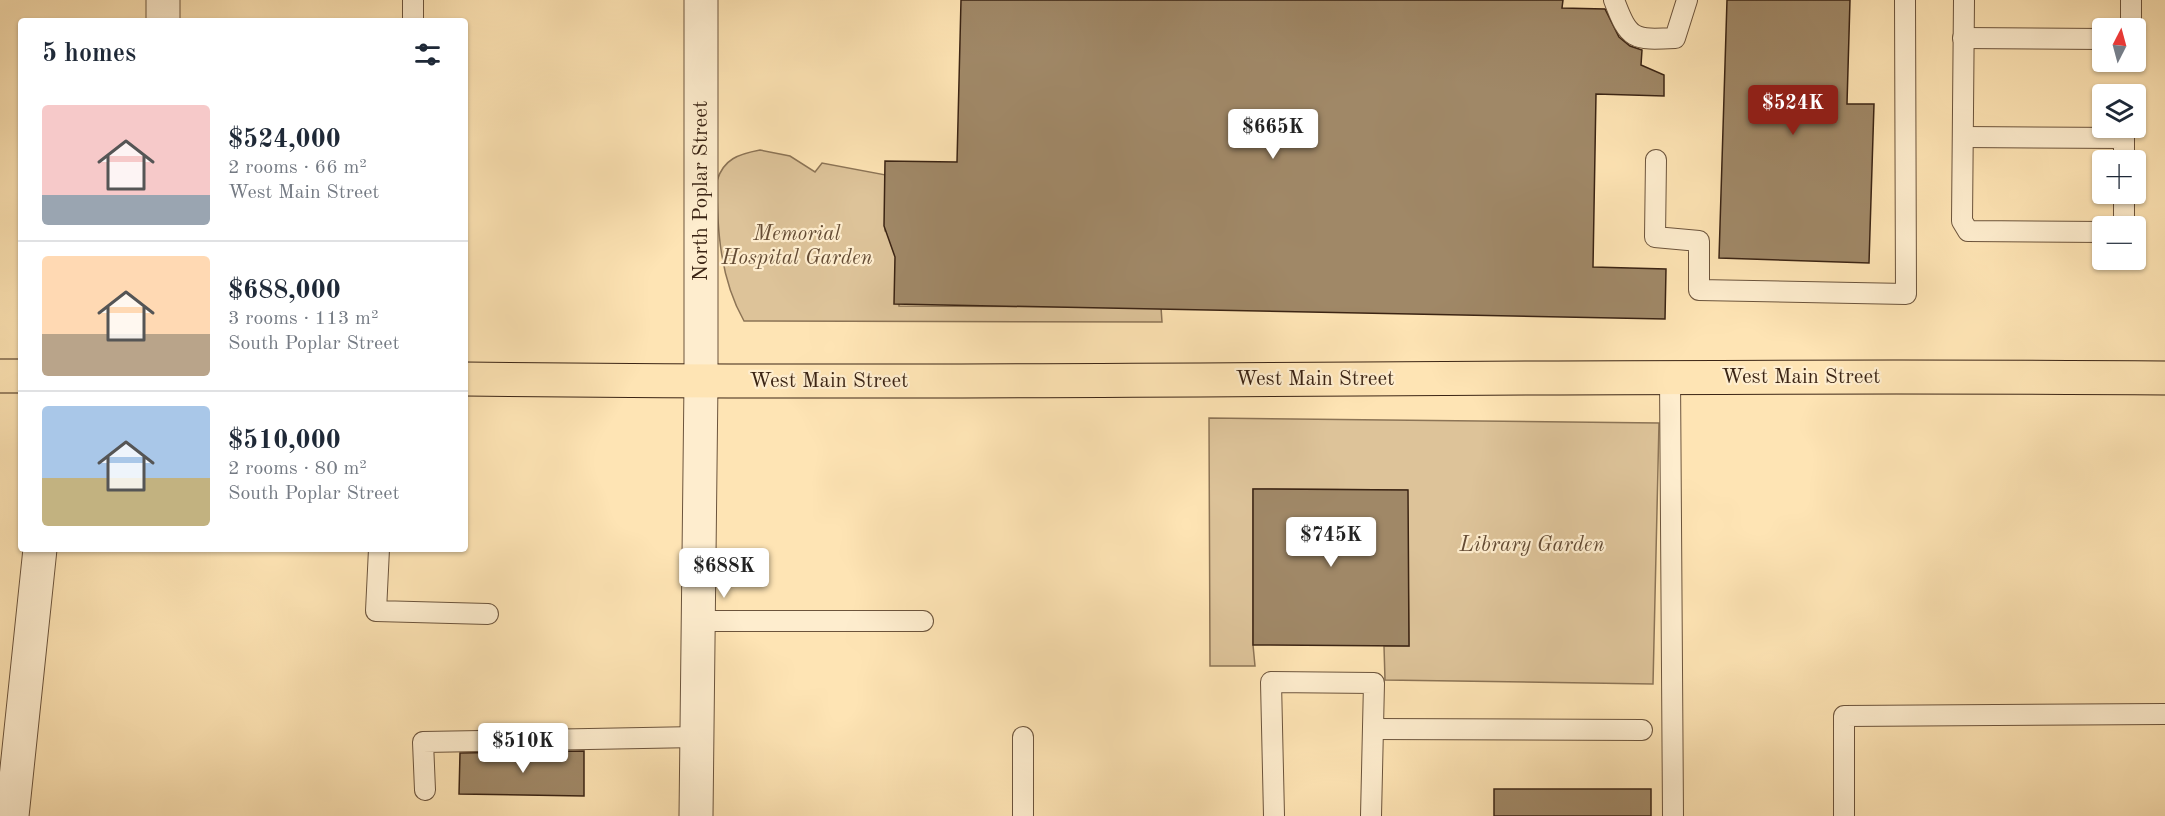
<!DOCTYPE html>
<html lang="en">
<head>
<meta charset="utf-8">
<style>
	:root { --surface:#fff; --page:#f2f2f3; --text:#1f2937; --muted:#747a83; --line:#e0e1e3; --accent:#8f2418 }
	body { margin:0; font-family:"Old Standard TT",serif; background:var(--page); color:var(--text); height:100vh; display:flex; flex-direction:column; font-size:22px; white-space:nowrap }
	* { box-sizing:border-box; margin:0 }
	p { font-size:20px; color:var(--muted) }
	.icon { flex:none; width:33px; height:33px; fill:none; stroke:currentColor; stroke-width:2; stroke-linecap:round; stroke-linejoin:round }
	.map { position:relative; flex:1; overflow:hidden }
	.details { position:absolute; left:18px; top:18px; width:450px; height:534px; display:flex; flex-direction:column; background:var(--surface); border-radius:6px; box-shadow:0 2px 4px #0004 }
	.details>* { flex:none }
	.needle { width:39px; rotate:6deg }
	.tools { position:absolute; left:2092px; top:18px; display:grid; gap:12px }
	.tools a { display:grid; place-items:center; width:54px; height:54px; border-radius:6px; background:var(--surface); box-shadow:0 2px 4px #0004; font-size:30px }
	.price { position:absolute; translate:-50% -51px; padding:0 14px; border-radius:6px; background:#fff; color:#222; font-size:20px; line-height:39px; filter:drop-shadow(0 2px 3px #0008) }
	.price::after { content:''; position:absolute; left:50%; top:36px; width:18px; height:14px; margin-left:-9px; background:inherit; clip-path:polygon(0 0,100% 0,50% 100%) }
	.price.selected { background:var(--accent); color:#fff }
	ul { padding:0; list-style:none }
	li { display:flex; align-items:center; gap:18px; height:150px; padding:0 24px }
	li+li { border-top:2px solid var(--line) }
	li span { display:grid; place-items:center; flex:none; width:168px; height:120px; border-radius:6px; color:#555 }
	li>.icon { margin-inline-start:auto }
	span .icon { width:72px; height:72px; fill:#fffc; stroke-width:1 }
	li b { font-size:26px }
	h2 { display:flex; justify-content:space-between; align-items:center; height:72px; padding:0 24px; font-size:26px }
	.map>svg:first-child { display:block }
	.green { fill:#ddc399; stroke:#8c7456; stroke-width:1.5 }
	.building { fill:#a08867; stroke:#3b2414; stroke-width:1.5 }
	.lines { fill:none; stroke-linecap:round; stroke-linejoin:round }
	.lane-casing { stroke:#6c543c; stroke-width:22 }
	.street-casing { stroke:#6c543c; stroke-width:35 }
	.highway-casing { stroke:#3b2414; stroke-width:35 }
	.lane { stroke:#feedce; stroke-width:20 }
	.street { stroke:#feedce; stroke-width:33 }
	.highway { stroke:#fee4b4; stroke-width:33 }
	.labels { text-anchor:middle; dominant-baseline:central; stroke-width:4.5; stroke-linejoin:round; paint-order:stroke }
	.street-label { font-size:21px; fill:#3b2414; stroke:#feedce }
	.park-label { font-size:21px; font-style:italic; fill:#644c35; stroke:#feedce }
</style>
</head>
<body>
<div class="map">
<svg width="2165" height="816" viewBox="0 0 2165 816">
	<rect width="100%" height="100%" fill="#fee4b4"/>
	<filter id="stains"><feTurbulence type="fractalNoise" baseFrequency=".00333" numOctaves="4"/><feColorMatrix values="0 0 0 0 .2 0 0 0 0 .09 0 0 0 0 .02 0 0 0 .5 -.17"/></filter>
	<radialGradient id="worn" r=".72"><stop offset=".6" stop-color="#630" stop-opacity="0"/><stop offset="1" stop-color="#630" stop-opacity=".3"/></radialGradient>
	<g class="green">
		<path d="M760 150 790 156 815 172 822 163 886 175 885 231 900 234 899 306 1161 307 1162 322 744 321C720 279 717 229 717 181 723 159 739 154 760 150Z"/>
		<polygon points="1209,418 1659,423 1653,684 1385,680 1384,646 1409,646 1407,490 1253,489 1253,645 1255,666 1210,666"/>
	</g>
	<g class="building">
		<polygon points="961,0 1563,0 1562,8 1605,9 1619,37 1630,46 1642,50 1641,65 1664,75 1664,96 1596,94 1593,267 1666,269 1665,319 894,304 895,257 884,226 885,161 957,162"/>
		<polygon points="1727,0 1850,0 1847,104 1874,104 1869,263 1719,258"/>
		<polygon points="1253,489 1408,490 1409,646 1253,645"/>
		<polygon points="584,751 584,796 459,794 460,753"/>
		<rect x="1494" y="789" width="157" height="27"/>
	</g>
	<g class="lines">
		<defs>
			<g id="lane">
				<polyline points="413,0 413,21"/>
				<path d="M1614 0C1629 40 1633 40 1675 38L1687 0"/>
				<polyline points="1964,0 1962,221 1968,231 2103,232"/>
				<polyline points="2131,28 2131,0"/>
				<polyline points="1963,38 2103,39"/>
				<polyline points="1963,137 2124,138 2124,160"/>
				<polyline points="1656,160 1655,237 1699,241 1699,290 1906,294 1905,0"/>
				<polyline points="2124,226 2124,194"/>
				<polyline points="1670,377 1673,816"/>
				<polyline points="379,549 376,611 488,614"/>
				<polyline points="699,621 923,621"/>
				<polyline points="1373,729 1642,730"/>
				<polyline points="1023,737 1023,816"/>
				<polyline points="425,790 423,742 697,737"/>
				<polyline points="1274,816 1271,682 1374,683 1371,816"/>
				<polyline points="1844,816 1844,716 2165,714"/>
			</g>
			<g id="street">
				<polyline points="163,21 163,0"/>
				<polyline points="12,816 40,549"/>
				<polyline points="696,816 701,382 701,0"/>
			</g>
			<g id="highway">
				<polyline points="0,376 21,376"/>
				<path d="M465 379C1032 386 1598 373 2165 378"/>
			</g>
		</defs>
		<use href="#lane" class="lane-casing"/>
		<use href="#street" class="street-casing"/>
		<use href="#highway" class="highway-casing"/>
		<use href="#lane" class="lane"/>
		<use href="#street" class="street"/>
		<use href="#highway" class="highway"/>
	</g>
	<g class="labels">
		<g class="street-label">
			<text transform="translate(701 191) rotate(-90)">North Poplar Street</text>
			<text x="1801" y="377">West Main Street</text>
			<text x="1315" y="379">West Main Street</text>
			<text x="829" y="381">West Main Street</text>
		</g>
		<g class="park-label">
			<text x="797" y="234">Memorial<tspan x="797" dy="24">Hospital Garden</tspan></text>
			<text x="1532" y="545">Library Garden</text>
		</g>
	</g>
	<rect width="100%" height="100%" filter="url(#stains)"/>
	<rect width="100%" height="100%" fill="url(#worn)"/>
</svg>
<div class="tools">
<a><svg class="needle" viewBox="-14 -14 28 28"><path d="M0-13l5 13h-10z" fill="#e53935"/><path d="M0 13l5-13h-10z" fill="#747a83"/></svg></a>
<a><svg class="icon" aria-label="layers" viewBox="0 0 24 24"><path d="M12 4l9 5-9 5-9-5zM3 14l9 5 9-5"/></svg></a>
<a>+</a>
<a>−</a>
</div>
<b class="price selected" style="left:1793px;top:136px">$524K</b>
<b class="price" style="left:1273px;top:160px">$665K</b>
<b class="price" style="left:1331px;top:568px">$745K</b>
<b class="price" style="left:724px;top:599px">$688K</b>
<b class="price" style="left:523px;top:774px">$510K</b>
<section class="details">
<h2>5 homes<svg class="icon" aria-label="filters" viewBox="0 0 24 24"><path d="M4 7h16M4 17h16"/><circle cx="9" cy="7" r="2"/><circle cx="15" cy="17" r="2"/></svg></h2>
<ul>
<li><span style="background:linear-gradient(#f6c9c9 75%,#9aa5b1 0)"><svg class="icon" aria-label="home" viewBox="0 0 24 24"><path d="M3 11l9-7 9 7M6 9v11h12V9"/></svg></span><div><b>$524,000</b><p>2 rooms · 66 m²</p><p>West Main Street</p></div></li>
<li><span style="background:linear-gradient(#ffd9b3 65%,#b9a48a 0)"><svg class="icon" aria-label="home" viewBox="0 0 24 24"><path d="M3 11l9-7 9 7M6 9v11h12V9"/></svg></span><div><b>$688,000</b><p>3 rooms · 113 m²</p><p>South Poplar Street</p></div></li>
<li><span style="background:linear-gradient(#a9c7e8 60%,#c2b280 0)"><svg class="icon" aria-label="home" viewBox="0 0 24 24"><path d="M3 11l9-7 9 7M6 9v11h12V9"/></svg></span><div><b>$510,000</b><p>2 rooms · 80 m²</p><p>South Poplar Street</p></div></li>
</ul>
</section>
</div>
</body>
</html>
